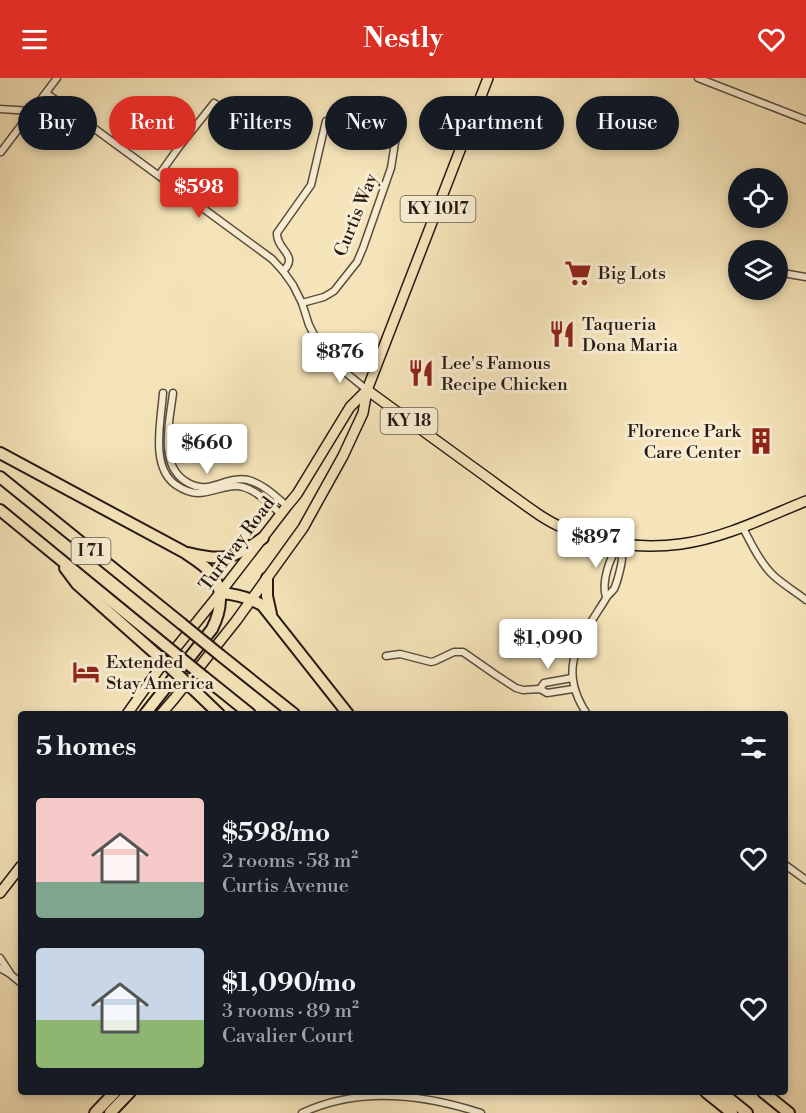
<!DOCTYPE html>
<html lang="en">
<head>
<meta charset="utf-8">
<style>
	:root { --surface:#171b24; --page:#242831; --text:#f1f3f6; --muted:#9ea1a6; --accent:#d93025 }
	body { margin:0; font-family:"Libre Bodoni",serif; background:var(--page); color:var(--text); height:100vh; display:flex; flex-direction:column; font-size:22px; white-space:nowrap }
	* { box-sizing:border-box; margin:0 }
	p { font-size:20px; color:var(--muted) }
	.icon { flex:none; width:33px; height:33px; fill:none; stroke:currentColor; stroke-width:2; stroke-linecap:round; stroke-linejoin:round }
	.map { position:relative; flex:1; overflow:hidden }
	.sheet { position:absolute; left:18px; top:633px; width:770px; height:384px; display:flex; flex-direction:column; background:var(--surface); border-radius:6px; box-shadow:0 3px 9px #0003 }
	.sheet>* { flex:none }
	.guide { position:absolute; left:18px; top:18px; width:771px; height:54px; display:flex; gap:12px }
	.tools { position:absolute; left:728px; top:90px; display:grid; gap:12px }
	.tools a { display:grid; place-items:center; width:60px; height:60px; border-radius:50%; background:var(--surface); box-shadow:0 3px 9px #0003; font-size:30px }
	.price { position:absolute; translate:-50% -51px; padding:0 14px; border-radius:6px; background:#fff; color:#222; font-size:20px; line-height:39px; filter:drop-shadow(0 2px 3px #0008) }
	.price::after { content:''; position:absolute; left:50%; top:36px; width:18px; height:14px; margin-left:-9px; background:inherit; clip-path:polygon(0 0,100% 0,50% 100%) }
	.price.selected { background:var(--accent); color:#fff }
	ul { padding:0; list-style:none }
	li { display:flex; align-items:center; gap:18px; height:150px; padding:0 18px }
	li span { display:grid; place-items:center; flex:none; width:168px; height:120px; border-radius:6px; color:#555 }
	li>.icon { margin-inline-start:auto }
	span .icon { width:72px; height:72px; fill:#fffc; stroke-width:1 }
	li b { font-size:26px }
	h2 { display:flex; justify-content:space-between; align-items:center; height:72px; padding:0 18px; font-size:26px }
	.tag { padding:0 21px; border-radius:27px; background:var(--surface); box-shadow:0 3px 9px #0003; font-size:21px; line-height:54px }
	.tag.selected { background:var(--accent); color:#fff }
	header { display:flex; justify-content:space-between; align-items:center; height:78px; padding:0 18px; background:var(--accent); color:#fff; font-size:27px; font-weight:800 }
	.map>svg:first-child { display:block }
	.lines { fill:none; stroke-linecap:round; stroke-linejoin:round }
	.minor-casing { stroke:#594c3d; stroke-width:9 }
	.primary-casing { stroke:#251914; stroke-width:12 }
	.motorway-casing { stroke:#251914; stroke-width:14 }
	.minor { stroke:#f8edd2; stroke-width:6 }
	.primary { stroke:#f5e4b9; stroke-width:9 }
	.motorway { stroke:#f5e4b9; stroke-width:10 }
	.motorway-bridge-casing { stroke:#251914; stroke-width:14; stroke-linecap:butt }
	.motorway-bridge { stroke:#f5e4b9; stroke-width:10 }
	.labels { text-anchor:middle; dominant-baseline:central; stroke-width:6; stroke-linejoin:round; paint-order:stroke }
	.shield { fill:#f8edd2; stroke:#64594d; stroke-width:1.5 }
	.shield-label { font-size:16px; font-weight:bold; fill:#251914 }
	.street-label { font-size:18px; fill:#251914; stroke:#f8edd2 }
	.poi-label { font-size:18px; fill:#251914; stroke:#f8edd2; text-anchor:start }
</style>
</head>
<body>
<header><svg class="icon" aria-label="menu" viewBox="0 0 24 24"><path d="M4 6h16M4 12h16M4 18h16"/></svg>Nestly<svg class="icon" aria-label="heart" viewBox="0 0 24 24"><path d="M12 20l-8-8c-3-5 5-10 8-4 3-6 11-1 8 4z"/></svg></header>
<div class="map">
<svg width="806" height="1035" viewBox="0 0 806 1035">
	<rect width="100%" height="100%" fill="#f5e4b9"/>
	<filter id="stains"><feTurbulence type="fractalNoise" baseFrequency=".00333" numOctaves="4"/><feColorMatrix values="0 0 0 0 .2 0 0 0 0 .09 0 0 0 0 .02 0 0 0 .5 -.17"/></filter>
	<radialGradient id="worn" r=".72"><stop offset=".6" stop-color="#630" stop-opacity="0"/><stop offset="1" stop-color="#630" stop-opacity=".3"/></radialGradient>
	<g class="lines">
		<defs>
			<g id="minor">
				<polyline points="698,0 806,42"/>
				<polyline points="46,15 272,181 283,193 293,207 302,225 309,247 324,276 334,285 367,312"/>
				<polyline points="0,31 32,33"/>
				<polyline points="1,74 57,0"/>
				<polyline points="159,97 179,69 214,25 237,40 288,52"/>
				<polyline points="733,186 738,187"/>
				<path d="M283 193C300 177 276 172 277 155L311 107 326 43 396 58 391 90 363 170 357 184 334 213 324 219 302 225"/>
				<polyline points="777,194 806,199"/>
				<path d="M163 315C161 344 150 389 176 407 182 411 190 415 198 415 213 415 228 405 243 409 258 413 270 427 281 436"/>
				<path d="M173 315C170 342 158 385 185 403 191 407 199 410 207 409 220 407 234 399 248 402 263 406 275 418 287 428"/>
				<path d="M742 448C751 465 760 485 774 498 784 507 796 514 806 522"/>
				<path d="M606 519C601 503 610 481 618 467"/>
				<polyline points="386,578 400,576 431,584 435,583 454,574 463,574 496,597 516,610 523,612 540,611 547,615 573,611"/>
				<polyline points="540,611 544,605 572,600"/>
				<path d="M587 636C556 590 580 562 605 522 607 517 611 515 614 511 617 505 622 486 622 480 622 475 619 470 618 466"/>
				<polyline points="784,786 806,802"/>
				<polyline points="0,880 10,895"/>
				<polyline points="0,890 10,896 21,905"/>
				<path d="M302 1035C359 1008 423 1016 481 1035"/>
			</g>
			<g id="primary">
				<path d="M367 312C401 337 436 362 470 387 494 404 517 422 541 438 581 464 634 472 681 466 725 460 766 439 806 423"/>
				<polyline points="127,636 159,591 220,515 287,428 297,416 350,329 367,312"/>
				<polyline points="161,636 174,621 236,543 303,450 343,378 363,335 367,312 488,0"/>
				<polyline points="0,815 21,788"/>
			</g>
			<g id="motorway">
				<path d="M0 375 184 474C192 480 203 486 210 494 225 511 221 533 212 551L145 636"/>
				<polyline points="0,399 182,546"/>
				<polyline points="0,432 166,568"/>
				<path d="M188 475C224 484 232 481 263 460"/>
				<polyline points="65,490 77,506 157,577"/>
				<polyline points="267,500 267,518 271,536"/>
				<path d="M220 515C236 516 248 519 262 527L348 636"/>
				<polyline points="220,577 294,636"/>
				<polyline points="204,599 250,636"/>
				<polyline points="193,611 219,636"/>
				<polyline points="706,1014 732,1035"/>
				<polyline points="721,1014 747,1035"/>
				<polyline points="763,1014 789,1035"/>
				<polyline points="95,1035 115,1014"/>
				<polyline points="110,1035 130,1014"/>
			</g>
		</defs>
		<use href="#minor" class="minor-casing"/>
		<use href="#primary" class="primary-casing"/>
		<use href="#motorway" class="motorway-casing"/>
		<use href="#minor" class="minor"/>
		<use href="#primary" class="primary"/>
		<use href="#motorway" class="motorway"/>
		<defs>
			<g id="motorway-bridge">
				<polyline points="182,546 220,577"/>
				<polyline points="166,568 204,599"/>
				<polyline points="157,577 193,611"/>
			</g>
		</defs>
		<use href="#motorway-bridge" class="motorway-bridge-casing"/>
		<use href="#motorway-bridge" class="motorway-bridge"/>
	</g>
	<defs>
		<symbol id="supermarket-bare" viewBox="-9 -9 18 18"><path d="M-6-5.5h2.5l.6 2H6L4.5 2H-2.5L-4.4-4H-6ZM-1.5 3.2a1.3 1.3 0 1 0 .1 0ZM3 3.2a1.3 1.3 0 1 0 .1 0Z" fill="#8f2418" stroke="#f8edd2" stroke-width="2.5" paint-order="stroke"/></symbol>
		<symbol id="restaurant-bare" viewBox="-9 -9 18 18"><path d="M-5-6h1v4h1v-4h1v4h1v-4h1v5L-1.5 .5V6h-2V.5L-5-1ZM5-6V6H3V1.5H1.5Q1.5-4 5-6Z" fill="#8f2418" stroke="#f8edd2" stroke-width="2.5" paint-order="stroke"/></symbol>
		<symbol id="building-bare" viewBox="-9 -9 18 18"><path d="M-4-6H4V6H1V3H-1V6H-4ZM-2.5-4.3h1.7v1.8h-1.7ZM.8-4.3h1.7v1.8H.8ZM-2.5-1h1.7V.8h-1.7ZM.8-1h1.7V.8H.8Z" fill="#8f2418" stroke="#f8edd2" stroke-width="2.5" paint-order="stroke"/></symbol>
		<symbol id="hotel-bare" viewBox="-9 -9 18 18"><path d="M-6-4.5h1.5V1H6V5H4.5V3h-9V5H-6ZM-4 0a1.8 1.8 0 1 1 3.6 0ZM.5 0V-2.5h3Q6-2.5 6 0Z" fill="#8f2418" stroke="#f8edd2" stroke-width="2.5" paint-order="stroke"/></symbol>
	</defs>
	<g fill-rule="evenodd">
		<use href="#supermarket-bare" x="559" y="176" width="38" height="38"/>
		<use href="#restaurant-bare" x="543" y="237" width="38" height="38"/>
		<use href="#restaurant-bare" x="402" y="276" width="38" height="38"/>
		<use href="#building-bare" x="742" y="344" width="38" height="38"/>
		<use href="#hotel-bare" x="67" y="575" width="38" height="38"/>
	</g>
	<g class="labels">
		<g class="shield">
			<rect x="400.5" y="118" width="75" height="26" rx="4.5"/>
			<rect x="380.5" y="330" width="57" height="26" rx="4.5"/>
			<rect x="71.5" y="460" width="39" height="26" rx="4.5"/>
		</g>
		<g class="shield-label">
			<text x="438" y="131">KY 1017</text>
			<text x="409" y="343">KY 18</text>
			<text x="91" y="473">I 71</text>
		</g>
		<g class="street-label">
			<text transform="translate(356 137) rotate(-68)">Curtis Way</text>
			<text transform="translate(237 466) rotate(-53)">Turfway Road</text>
		</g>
		<g class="poi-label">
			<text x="598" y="195">Big Lots</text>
			<text x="582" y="246">Taqueria<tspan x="582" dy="21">Dona Maria</tspan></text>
			<text x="441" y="285">Lee's Famous<tspan x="441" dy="21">Recipe Chicken</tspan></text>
			<text x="741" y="353" text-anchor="end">Florence Park<tspan x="741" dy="21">Care Center</tspan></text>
			<text x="106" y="584">Extended<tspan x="106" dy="21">Stay America</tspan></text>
		</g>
	</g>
	<rect width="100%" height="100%" filter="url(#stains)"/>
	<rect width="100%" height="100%" fill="url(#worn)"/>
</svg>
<div class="tools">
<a><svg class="icon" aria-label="locate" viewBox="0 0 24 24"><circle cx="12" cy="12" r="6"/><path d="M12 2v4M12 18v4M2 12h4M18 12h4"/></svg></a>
<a><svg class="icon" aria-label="layers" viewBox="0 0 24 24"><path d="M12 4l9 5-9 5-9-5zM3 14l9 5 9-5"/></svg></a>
</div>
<b class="price selected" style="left:199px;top:141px">$598</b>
<b class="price" style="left:340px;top:306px">$876</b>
<b class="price" style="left:207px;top:397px">$660</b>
<b class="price" style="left:596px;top:491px">$897</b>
<b class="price" style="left:548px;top:592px">$1,090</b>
<div class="guide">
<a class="tag">Buy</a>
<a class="tag selected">Rent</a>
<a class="tag">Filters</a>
<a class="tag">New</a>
<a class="tag">Apartment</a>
<a class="tag">House</a>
</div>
<section class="sheet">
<h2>5 homes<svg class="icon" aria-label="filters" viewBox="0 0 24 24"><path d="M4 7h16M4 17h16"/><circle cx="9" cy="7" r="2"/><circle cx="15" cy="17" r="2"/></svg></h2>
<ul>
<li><span style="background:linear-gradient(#f6c9c9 70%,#7fa58c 0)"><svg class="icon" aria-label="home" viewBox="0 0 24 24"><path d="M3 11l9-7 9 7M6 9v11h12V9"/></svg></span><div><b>$598/mo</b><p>2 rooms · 58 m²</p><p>Curtis Avenue</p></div><svg class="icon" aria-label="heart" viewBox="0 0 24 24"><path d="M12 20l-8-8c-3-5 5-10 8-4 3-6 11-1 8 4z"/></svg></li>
<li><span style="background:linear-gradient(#c9d6e8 60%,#8fb573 0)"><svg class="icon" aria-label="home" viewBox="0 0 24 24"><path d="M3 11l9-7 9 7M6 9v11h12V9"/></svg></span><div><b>$1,090/mo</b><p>3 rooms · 89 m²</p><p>Cavalier Court</p></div><svg class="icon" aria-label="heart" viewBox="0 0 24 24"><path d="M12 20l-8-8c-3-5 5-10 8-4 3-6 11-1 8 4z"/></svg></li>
</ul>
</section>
</div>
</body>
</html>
